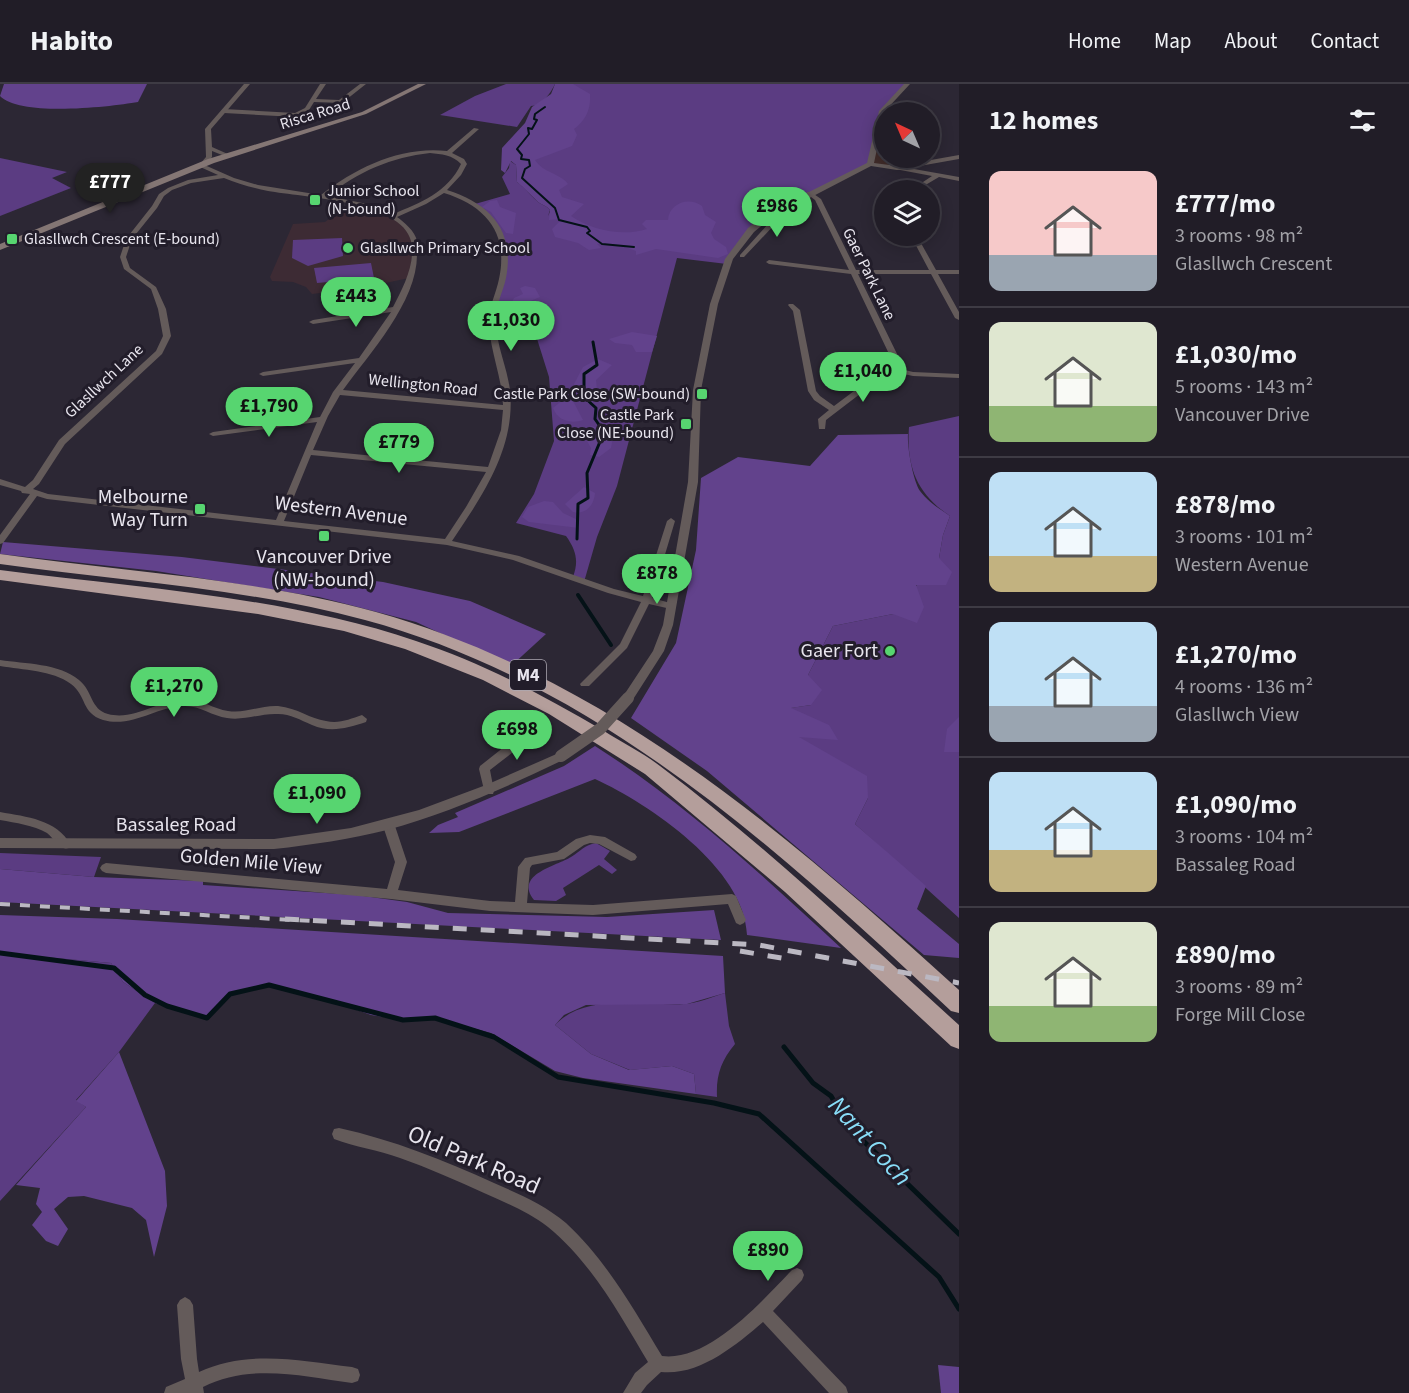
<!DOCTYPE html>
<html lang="en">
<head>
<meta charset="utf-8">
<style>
	:root { --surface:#211d27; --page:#2d2a33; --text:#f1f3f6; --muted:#a2a2a7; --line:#3e3b44; --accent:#57d570 }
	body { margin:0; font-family:"Source Sans 3",sans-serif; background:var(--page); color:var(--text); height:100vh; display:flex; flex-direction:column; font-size:22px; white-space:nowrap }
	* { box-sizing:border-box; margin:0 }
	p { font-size:20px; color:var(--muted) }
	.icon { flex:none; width:33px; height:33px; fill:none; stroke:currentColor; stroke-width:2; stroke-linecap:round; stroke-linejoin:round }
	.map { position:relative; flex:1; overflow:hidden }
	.side { display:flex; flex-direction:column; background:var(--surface); width:450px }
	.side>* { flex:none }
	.needle { width:39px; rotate:316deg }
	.controls { position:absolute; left:874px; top:18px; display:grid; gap:12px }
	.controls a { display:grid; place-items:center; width:66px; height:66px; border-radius:50%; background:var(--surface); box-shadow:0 3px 15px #0003,0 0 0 2px var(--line); font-size:30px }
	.price { position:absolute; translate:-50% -51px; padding:0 14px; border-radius:21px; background:var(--accent); color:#111; font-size:20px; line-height:39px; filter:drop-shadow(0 2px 3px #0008) }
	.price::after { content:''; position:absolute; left:50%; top:36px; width:18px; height:14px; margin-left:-9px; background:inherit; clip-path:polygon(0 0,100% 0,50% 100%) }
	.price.on { background:#222; color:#fff }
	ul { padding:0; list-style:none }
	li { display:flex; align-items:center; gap:18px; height:150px; padding:0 30px }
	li+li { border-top:2px solid var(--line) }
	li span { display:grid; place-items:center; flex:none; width:168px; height:120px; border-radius:12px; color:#555 }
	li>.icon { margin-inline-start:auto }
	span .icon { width:72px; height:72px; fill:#fffc; stroke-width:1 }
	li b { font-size:26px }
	h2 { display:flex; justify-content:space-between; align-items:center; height:72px; padding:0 30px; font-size:26px }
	header { display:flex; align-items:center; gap:36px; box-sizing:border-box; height:84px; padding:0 30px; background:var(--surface); border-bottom:2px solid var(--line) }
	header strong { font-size:28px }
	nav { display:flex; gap:33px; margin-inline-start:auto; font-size:21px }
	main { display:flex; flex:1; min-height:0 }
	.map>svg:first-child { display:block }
	.commercial { fill:#3f2b29 }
	.education { fill:#3d2b34 }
	.green { fill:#5b3c82 }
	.forest { fill:#62428c }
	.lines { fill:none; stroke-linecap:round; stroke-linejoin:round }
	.stream-far3 { stroke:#041217; stroke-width:2 }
	.stream-far2 { stroke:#041217; stroke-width:3 }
	.stream-far1 { stroke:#041217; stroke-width:4 }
	.stream { stroke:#041217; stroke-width:5 }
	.minor { fill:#645b5a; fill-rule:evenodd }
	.tertiary { fill:#645b5a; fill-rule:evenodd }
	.secondary { fill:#847674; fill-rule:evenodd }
	.motorway { fill:#b49e9b; fill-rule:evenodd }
	.rail-far1 { stroke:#bbb8c2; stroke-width:4; stroke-dasharray:10 10; stroke-linecap:butt }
	.rail { stroke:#bbb8c2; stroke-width:5; stroke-dasharray:14 14; stroke-linecap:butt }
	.tertiary-bridge { stroke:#645b5a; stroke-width:12 }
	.poi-dot { fill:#57d570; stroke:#221d2a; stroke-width:2 }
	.labels { text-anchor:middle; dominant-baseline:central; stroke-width:6; stroke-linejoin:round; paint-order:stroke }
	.far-street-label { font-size:16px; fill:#e8e5ee; stroke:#221d2a }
	.far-poi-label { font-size:16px; fill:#e8e5ee; stroke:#221d2a; text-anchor:start }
	.shield { fill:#221d2a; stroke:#ada9b3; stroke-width:1.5 }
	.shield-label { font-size:18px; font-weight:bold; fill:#e8e5ee }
	.poi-label { font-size:20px; fill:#e8e5ee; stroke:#221d2a; text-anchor:end }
	.street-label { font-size:20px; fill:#e8e5ee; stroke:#221d2a }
	.near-street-label { font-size:24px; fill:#e8e5ee; stroke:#221d2a }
	.near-water-label { font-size:26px; font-style:italic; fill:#88dcf7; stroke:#221d2a }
</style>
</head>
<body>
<header>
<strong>Habito</strong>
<nav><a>Home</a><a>Map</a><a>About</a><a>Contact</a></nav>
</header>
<main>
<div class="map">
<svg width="959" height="1309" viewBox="0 0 959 1309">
	<rect width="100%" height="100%" fill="#2c2734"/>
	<polygon class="commercial" points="877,45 885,46 885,74 918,74 917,80 897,84 870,80"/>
	<polygon class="education" points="352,118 399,137 414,156 409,194 362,204 312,210 306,203 293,198 272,197 270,193 293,140 325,138"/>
	<g class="green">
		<path d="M506 0H555C550 10 542 22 531 22L517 43 440 31 475 12Z"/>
		<path d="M556 0H907L882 27 870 80 809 109 751 146 727 180 677 174 617 402 597 453 584 498 573 493C579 477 576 466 566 452L516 439 534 410 554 357 549 293 533 242 493 243 502 194 501 147 475 120 510 110 502 93 509 84 510 77 516 81 517 98C525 104 530 111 537 117 541 121 546 121 550 126L548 132 552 124 518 97Z"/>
		<polygon points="0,74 67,88 52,94 71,104 0,132"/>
		<polygon points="342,154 343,172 308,182 292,174 293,156"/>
		<polygon points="371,179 374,194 317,199 314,184"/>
		<path d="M959 332V834L855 740 868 714 797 652 837 655 790 624 811 621 808 591 833 542 893 530 939 474 943 451 950 432C917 410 906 383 909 343Z"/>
		<path d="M596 759 610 767 604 775 617 786 612 790 599 781 563 804 566 811 556 817 534 816C514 790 557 782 571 773 581 767 584 761 596 759Z"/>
		<polygon points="0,769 101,773 94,793 0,785"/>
		<polygon points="0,869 111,879 123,898 155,919 119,968 76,1016 86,1023 0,1117"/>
		<path d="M725 909 729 942 735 960C721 977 716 991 717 1013L696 1010 694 990 672 982 630 986 591 970 555 941C586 908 643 922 684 920 698 919 712 913 725 909Z"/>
	</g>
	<g class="forest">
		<path d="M4 0H147L138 18C109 23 20 33 0 12Z"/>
		<path d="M555 0H573L590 10C591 25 586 36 574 45L577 51 572 62 535 76C543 89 560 89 568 100L559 106 562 113 584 120 571 132C591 146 623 153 647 145L642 140 646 136H668C669 120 688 112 702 122L705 131 716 138 711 149 714 155 726 163 728 170 718 174 656 165 636 171V167C624 162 610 159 597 160L601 164 589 166 578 159 555 153 552 145 562 135 549 136 550 126C546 121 541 121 537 117 530 110 524 104 517 98L516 81 511 77 505 89 501 86 502 64 525 39 532 23 551 10Z"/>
		<polygon points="497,116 500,123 516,129 513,150 506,149 491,128 482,123 490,117"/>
		<polygon points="525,202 535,204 540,213 521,221 512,218 514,214 523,210 520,204"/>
		<polygon points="632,248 657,252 652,268 636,268 632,261 615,259 609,255"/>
		<polygon points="598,275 612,281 596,296 598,316 589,320 577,312 574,300 583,283"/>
		<path d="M564 315 573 317 583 336C571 340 558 337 553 324Z"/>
		<polygon points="591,342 607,347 612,358 611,364 599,373 590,371 591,364 583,350"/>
		<path d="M908 350C907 363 913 396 920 407 928 418 940 425 950 432L943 451 939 474 952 488 946 501H916L924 523 917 539 893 530 833 542 808 591 822 606 811 621 791 624 829 641 838 656 799 653 867 692 868 714 855 740 926 802 917 825 959 860V874L924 871 707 687 631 634 676 559 696 466 701 394 738 373 810 382 838 351Z"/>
		<path d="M584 403 595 409C594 421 586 431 573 428L565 420Z"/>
		<polygon points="544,417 553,418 563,429 578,436 579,444 529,438 522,433 528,423"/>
		<polygon points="3,458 182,473 383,498 470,517 546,550 511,582 416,538 319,513 156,487 0,470"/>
		<polygon points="959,633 959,668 944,668 947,645"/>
		<path d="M595 662C685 719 763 792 841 864L747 851C745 785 650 720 595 695L459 748 429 749 438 741 458 733 455 729 564 682Z"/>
		<polygon points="0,785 94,793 203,797 203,801 356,811 407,818 448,829 607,833 714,826 721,856 0,818"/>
		<polygon points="0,831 117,835 723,872 725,909 687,920 586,921 564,931 555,941 591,970 629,986 672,982 694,990 696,1010 583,994 555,987 491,949 435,934 403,936 371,931 318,912 269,901 230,910 207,934 155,919 123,898 111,879 0,869"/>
		<polygon points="119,968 165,1087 167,1122 154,1173 146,1136 132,1124 84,1112 68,1113 54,1125 68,1145 58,1162 46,1157 32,1141 42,1128 36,1120 40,1104 16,1101 86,1023 76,1017"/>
		<polygon points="938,1281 959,1283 959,1309 941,1309"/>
	</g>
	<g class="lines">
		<polyline class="stream-far3" points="545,23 535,30 534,35 537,36 532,45 528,44 529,50 517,65 522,71 521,75 529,76 530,82 525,85 522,94 555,124 559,136 587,143 590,147 587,149 602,160 634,163"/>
		<polyline class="stream-far2" points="577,455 578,420 588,414 587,389 604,348 595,335 596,324 584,313 584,290 597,281 593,258"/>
		<polyline class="stream-far1" points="578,511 611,561"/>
		<g class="stream">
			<polyline points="0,869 114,884 145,911 167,922 207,934 230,910 269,901 403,936 435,934 494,953 558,993 714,1019 759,1030 939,1193 959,1225"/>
			<polyline points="784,963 813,999 831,1012 850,1044 959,1150"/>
		</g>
		<g class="minor">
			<polygon points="320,0 326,0 316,15 339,16 360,0 366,0 342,19 314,18 309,26 296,33 224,29 221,27 224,25 295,29 305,24"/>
			<path d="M474 44 479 45 452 69 464 75 467 80 461 91 447 106C491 120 515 147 506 194 503 208 496 220 496 234 495 259 507 282 510 306 516 363 483 411 452 457L519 472 614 505 643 512 667 437 671 434 675 437 652 514 674 520 676 522 671 525 649 520 627 564 589 602H581L580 600 620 560 641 518 608 509 513 476 447 461 47 415 37 412 3 459 0 460V451L30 410 22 409 21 407 0 401V395L25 403 33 396 59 356 156 267 163 252 158 225 151 205 124 185 120 173 126 155 152 122 159 110 168 104 188 96 218 91 198 82V80L200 79 234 94 258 101 321 111C357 83 401 62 447 67ZM430 69C441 70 453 71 461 80 448 108 420 119 393 130L372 121 328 112C357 88 392 73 430 69ZM224 94C238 100 253 104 268 107 301 113 402 117 411 157 416 179 403 204 393 223L313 236 309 238 313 240 391 228 359 274 263 288 259 290 263 292 355 279 333 308 320 333 213 348 209 350 213 352 317 338 276 436 48 410 33 405 39 400 65 360 162 270 171 252 166 225 156 203 130 184 126 173 132 155 157 124 164 112 172 106 191 99ZM444 109C486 122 509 149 499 195 496 210 488 224 489 240 490 267 502 293 503 321L343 306C370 269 417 218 417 171 417 166 418 161 417 157 415 147 404 138 397 133L426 120ZM340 311 503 326 501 346 488 383 313 366 328 332ZM311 371 486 388 466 423 445 455 284 437Z"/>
			<polygon points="897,82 959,93 959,97 939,93 917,106 911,106 932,92 895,85 894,84"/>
			<polygon points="807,108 811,108 821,115 856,186 929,186 911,152 917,152 936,186 959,186 959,190 938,190 959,228 959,236 955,234 931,190 858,190 898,272 893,283 913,288 959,290 959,294 913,292 890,287 826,336 825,345 819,345 818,335 829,326 814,316 808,307 793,227 788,221 789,220 793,220 800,226 816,307 820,312 834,322 886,283 890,272 851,190 769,180 766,178 769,176 849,186 815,116 807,110"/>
			<polygon points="766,131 770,131 777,138 744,173 740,173 740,171 770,138 765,132"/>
			<path d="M0 576C25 580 59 579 79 596 93 607 90 625 108 630 134 637 159 616 184 615 200 614 213 625 228 627 245 630 261 621 278 622 298 624 310 635 326 637 339 640 350 635 362 631L367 635 366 638C347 644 331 649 312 641 300 636 291 630 278 630 261 629 244 637 227 634 212 632 199 621 183 622 156 623 132 644 103 636 81 629 87 612 71 600 52 586 23 586 0 582Z"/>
			<polygon points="536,640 541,644 540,647 490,686 494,707 493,710 485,710 479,685 480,682 532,641"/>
			<path d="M0 728C27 733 56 735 71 761L69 764C59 767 55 755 47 749 33 741 16 739 0 736Z"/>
			<polygon points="389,738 393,739 395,742 407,778 398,806 490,817 515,818 518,783 525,774 557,768 576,755 590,751 605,753 635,770 637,773 635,776 631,777 599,760 590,759 584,761 564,775 532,781 530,784 527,819 593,821 732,810 736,812 746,836 744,839 740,841 736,839 728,820 593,831 490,827 391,815 106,789 102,787 100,784 102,781 106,779 387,805 395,778 383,742 385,739"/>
			<path d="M339 1044C393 1056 444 1076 494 1099 519 1110 545 1121 566 1139 607 1177 634 1226 662 1272 709 1278 762 1217 792 1186L797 1184 802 1186 804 1191 802 1196 773 1227 846 1303 848 1309H829L763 1238C735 1262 699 1292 661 1288L647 1301 641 1309H623L635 1289 648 1278C620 1231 592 1179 548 1143 529 1128 506 1119 484 1109 456 1096 428 1084 400 1074 378 1066 355 1063 334 1055L332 1050 334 1045Z"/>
			<path d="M185 1213 190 1216 193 1221 197 1275 199 1288C249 1265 300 1277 352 1283L358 1285 360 1291 358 1297 352 1299C303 1292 249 1279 203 1303L204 1309H164L166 1303 185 1295 181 1275 177 1221 180 1216Z"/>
		</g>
		<g class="tertiary">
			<polygon points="244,0 250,0 211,45 212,63 230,71 227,73 212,67 212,73 205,81 201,81 200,80 206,73 205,45"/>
			<polygon points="904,0 910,0 885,27 874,79 897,82 959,71 959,75 897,86 871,82 771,134 754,148 733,175 718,220 701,306 698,398 673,541 664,567 632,617 624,617 622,614 653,567 663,541 688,398 693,306 710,220 725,175 748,144 765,130 867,79 879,27"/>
			<path d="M561 668 565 669 567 672 565 675C507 703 449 729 387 746 350 755 312 761 274 765L0 764V754L274 755 351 744 419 726 486 701Z"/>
		</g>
		<polygon class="secondary" points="418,0 426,0 366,30 214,79 0,166 0,160 208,75 362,28"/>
		<g class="motorway">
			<path d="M0 470C125 488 254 494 376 528 606 593 786 749 959 906V929L951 927C780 767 598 599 365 536 246 504 122 497 0 480Z"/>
			<path d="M0 486C138 504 283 512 416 557 483 579 544 612 604 647 623 659 643 669 660 682 765 761 861 853 959 941V965L951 962 785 808 645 690 549 630 483 596 405 565 344 547 258 530 0 496Z"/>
		</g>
		<polyline class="rail-far1" points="0,820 313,837"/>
		<g class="rail">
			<polyline points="285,835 759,861 959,899"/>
			<polyline points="740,867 793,876"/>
		</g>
		<polyline class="tertiary-bridge" points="561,672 600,645 628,614"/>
	</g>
	<g class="poi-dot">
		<rect x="309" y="110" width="12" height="12" rx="3"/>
		<rect x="6" y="149" width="12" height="12" rx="3"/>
		<circle cx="348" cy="164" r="6"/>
		<rect x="696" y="304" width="12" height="12" rx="3"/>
		<rect x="680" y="334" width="12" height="12" rx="3"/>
		<rect x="194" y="419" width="12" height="12" rx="3"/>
		<rect x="318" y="446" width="12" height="12" rx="3"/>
		<circle cx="890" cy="567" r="6"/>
	</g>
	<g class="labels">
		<g class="far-street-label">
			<text transform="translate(315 30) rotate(-17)">Risca Road</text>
			<text transform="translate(869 190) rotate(64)">Gaer Park Lane</text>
			<text transform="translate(104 297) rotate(-43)">Glasllwch Lane</text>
			<text transform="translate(423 301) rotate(6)">Wellington Road</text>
		</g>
		<g class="far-poi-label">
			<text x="327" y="107">Junior School<tspan x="327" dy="18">(N-bound)</tspan></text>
			<text x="24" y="155">Glasllwch Crescent (E-bound)</text>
			<text x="360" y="164">Glasllwch Primary School</text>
			<text x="690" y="310" text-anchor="end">Castle Park Close (SW-bound)</text>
			<text x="674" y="331" text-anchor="end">Castle Park<tspan x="674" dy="18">Close (NE-bound)</tspan></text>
		</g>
		<rect class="shield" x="510" y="576" width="36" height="30" rx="4.5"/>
		<g class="shield-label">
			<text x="528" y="591">M4</text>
		</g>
		<g class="poi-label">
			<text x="188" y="413">Melbourne<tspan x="188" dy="23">Way Turn</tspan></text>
			<text x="324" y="473" text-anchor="middle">Vancouver Drive<tspan x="324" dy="23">(NW-bound)</tspan></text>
			<text x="878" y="567">Gaer Fort</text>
		</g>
		<g class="street-label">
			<text transform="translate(341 427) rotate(7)">Western Avenue</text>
			<text x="176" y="741">Bassaleg Road</text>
			<text transform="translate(251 778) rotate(5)">Golden Mile View</text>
		</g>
		<g class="near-street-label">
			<text transform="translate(474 1076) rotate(23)">Old Park Road</text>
		</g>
		<g class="near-water-label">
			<text transform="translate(870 1057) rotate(48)">Nant Coch</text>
		</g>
	</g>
</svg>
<div class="controls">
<a><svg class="needle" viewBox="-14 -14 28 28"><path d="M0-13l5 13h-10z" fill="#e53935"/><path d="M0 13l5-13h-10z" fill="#a2a2a7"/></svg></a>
<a><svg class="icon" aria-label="layers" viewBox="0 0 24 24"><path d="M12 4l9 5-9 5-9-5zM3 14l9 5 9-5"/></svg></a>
</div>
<b class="price on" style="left:110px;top:130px">£777</b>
<b class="price" style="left:777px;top:154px">£986</b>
<b class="price" style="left:356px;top:244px">£443</b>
<b class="price" style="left:511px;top:268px">£1,030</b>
<b class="price" style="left:863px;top:319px">£1,040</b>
<b class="price" style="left:269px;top:354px">£1,790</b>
<b class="price" style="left:399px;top:390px">£779</b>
<b class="price" style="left:657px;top:521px">£878</b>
<b class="price" style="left:174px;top:634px">£1,270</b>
<b class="price" style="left:517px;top:677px">£698</b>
<b class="price" style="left:317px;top:741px">£1,090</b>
<b class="price" style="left:768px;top:1198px">£890</b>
</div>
<section class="side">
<h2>12 homes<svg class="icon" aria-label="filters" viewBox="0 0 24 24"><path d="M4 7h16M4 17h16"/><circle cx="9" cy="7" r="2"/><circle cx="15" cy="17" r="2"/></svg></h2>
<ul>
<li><span style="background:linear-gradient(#f6c9c9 70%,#9aa5b1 0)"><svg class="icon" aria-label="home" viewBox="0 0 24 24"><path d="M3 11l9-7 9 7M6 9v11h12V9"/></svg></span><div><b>£777/mo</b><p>3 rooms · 98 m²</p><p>Glasllwch Crescent</p></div></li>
<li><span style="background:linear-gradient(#dfe7d0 70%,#8fb573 0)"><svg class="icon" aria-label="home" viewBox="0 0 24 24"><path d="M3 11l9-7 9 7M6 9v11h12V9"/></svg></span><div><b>£1,030/mo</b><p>5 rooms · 143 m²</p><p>Vancouver Drive</p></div></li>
<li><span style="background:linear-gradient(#bfe0f5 70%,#c2b280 0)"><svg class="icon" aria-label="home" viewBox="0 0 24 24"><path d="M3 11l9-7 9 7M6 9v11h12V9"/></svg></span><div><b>£878/mo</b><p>3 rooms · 101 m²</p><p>Western Avenue</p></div></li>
<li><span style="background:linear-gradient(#bfe0f5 70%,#9aa5b1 0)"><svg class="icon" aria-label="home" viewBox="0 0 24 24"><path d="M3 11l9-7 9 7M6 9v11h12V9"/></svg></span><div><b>£1,270/mo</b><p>4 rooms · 136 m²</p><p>Glasllwch View</p></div></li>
<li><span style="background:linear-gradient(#bfe0f5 65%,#c2b280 0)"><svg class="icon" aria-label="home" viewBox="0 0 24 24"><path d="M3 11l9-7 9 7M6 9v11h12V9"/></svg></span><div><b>£1,090/mo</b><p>3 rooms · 104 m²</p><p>Bassaleg Road</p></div></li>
<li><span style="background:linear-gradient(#dfe7d0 70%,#8fb573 0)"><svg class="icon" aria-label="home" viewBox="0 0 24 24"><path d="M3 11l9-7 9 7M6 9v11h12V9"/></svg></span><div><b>£890/mo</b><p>3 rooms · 89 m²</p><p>Forge Mill Close</p></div></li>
</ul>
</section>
</main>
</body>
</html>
